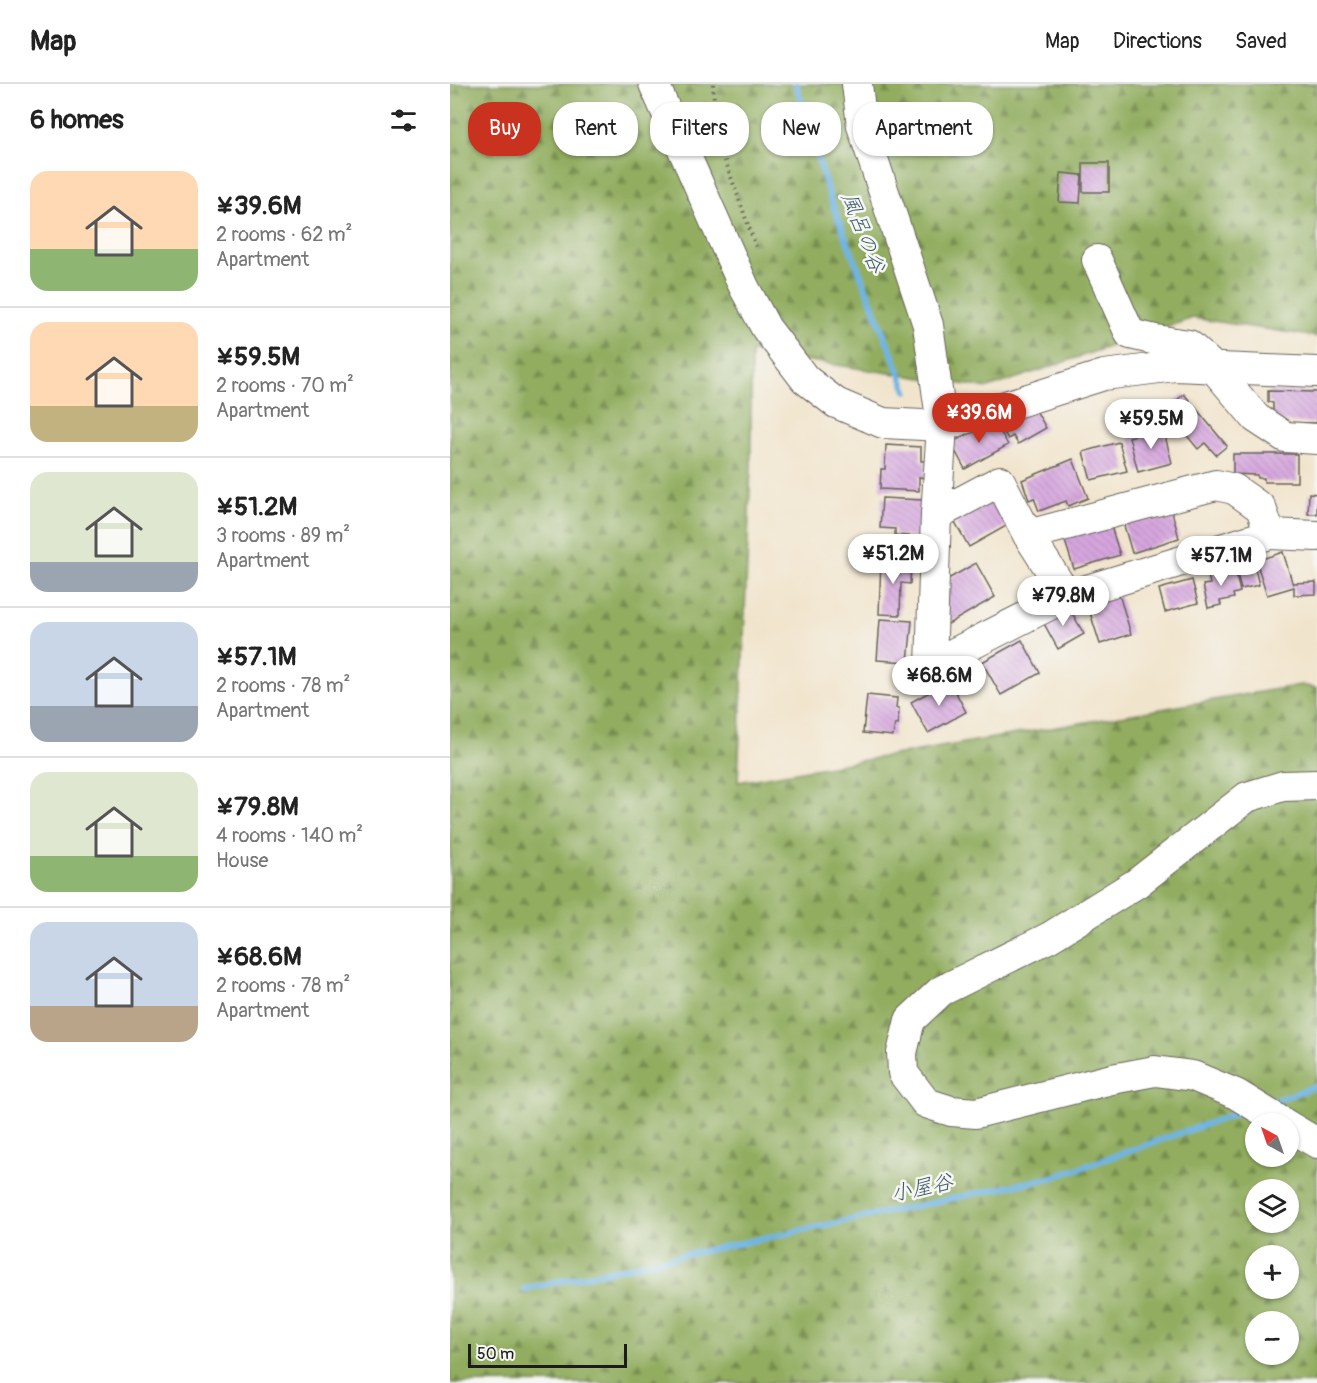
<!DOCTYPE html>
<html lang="en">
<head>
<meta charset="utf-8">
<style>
	:root { --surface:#fff; --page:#f6f6f6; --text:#222; --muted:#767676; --line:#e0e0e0; --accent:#c8321e }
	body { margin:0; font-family:Pangolin,"Klee One",sans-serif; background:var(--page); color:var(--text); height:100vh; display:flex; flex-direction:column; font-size:22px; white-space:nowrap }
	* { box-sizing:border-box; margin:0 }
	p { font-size:20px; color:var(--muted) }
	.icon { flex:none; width:33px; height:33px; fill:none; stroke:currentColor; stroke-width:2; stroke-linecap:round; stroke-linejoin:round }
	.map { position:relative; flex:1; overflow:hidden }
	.details { display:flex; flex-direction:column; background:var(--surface); width:450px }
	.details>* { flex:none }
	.top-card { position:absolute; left:18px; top:18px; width:570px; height:54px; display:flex; gap:12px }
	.needle { width:39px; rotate:320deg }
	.tools { position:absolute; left:795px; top:1029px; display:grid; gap:12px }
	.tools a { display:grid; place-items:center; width:54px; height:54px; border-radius:50%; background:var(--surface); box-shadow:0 2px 4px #0004; font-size:30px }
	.scale { position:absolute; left:18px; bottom:15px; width:159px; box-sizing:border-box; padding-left:6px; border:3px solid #1c1c1c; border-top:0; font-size:16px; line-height:21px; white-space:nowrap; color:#1c1c1c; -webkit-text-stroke:4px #f6f6f2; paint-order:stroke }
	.price { position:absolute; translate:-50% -51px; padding:0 14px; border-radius:21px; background:#fff; color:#222; font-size:20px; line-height:39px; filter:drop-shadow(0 2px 3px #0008) }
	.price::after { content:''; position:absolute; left:50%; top:36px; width:18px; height:14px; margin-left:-9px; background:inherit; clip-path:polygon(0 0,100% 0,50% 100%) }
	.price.on { background:var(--accent); color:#fff }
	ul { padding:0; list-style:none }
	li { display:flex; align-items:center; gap:18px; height:150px; padding:0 30px }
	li+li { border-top:2px solid var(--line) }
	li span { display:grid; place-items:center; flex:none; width:168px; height:120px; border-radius:18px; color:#555 }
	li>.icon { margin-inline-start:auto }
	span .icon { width:72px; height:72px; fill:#fffc; stroke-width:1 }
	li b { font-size:26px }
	h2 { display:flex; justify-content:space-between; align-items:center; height:72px; padding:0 30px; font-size:26px }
	.chip { padding:0 21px; border-radius:24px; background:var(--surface); box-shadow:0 2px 4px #0004; font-size:21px; line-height:54px }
	.chip.on { background:var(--accent); color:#fff }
	header { display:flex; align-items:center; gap:36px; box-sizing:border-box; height:84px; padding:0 30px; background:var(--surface); border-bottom:2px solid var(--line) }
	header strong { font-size:28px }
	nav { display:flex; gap:33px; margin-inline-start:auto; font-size:21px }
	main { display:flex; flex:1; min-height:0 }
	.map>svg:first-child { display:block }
	.forest { fill:url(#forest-firs); stroke:#57643e; stroke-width:1.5; fill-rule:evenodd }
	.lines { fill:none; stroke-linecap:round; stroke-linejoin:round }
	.stream { stroke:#6eb5e5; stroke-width:6 }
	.building { fill:url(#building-back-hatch) }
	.minor-casing { stroke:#67625a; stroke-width:32 }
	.path { stroke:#67625a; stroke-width:4; stroke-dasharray:1.5 4.5; stroke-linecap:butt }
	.minor { stroke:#fff; stroke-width:30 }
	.labels { text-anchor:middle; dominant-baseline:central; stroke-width:5; stroke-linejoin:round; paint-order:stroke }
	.water-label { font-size:21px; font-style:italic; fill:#3d596c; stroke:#f6f6f2 }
</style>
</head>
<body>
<header>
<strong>Map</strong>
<nav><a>Map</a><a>Directions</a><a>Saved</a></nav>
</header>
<main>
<section class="details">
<h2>6 homes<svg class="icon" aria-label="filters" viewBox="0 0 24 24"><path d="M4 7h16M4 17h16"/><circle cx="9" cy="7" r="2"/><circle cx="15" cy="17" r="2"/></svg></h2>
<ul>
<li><span style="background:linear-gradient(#ffd9b3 65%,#8fb573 0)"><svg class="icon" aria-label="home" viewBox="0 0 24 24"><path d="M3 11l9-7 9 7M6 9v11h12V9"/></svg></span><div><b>¥39.6M</b><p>2 rooms · 62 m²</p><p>Apartment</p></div></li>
<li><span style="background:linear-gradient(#ffd9b3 70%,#c2b280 0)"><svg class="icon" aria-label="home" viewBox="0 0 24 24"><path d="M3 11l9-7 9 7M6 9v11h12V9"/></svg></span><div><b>¥59.5M</b><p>2 rooms · 70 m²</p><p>Apartment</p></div></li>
<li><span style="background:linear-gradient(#dfe7d0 75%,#9aa5b1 0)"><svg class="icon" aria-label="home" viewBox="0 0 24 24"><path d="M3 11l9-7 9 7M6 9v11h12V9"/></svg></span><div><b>¥51.2M</b><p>3 rooms · 89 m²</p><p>Apartment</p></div></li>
<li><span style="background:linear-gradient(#c9d6e8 70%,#9aa5b1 0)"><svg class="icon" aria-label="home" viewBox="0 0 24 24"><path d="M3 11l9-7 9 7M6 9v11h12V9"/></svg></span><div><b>¥57.1M</b><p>2 rooms · 78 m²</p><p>Apartment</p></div></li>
<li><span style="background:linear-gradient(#dfe7d0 70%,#8fb573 0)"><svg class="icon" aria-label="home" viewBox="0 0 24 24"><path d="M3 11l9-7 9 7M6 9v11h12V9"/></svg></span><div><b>¥79.8M</b><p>4 rooms · 140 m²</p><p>House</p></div></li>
<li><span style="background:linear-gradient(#c9d6e8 70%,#b9a48a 0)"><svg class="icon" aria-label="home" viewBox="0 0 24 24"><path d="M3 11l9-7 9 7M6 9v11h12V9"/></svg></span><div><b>¥68.6M</b><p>2 rooms · 78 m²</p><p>Apartment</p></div></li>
</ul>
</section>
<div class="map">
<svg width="867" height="1299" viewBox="0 0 867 1299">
	<defs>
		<pattern id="forest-firs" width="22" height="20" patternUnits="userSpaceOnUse" patternTransform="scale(1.5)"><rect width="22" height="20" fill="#92ad60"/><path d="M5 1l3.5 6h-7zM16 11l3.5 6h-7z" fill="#768c4e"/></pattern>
		<pattern id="building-back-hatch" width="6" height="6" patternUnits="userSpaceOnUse" patternTransform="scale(1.5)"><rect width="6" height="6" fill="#d6a6de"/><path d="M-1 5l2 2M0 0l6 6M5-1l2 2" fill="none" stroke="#b78ebe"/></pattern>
	</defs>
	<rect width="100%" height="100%" fill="#f6f6f2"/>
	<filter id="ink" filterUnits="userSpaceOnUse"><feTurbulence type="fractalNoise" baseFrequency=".0167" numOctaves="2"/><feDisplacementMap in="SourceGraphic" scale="12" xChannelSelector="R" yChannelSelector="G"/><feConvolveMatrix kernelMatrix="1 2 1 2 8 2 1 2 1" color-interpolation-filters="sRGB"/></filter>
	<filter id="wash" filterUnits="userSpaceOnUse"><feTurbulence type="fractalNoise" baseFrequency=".008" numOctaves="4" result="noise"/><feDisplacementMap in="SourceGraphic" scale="24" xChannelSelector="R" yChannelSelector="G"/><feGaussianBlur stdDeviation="1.35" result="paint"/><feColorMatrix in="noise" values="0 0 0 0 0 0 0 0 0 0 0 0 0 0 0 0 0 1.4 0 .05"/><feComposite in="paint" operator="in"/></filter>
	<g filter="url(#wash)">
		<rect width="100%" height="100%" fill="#f1e4cc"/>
		<path class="forest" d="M0 0H867V253L743 234 538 304 301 268V382L288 698 851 601 867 604V1299H0ZM806 1040H838V1072H806ZM806 1106H838V1138H806ZM806 1172H838V1204H806ZM806 1238H838V1270H806Z"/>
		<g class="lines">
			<g class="stream">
				<polyline points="346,0 380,114 457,307"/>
				<polyline points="818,1019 867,1002"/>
				<polyline points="74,1205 604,1093 794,1027"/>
			</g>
		</g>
		<g id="blocks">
			<g class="building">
				<rect x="633" y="79" width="26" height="29"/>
				<polygon points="611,89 632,91 630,119 609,118"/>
				<polygon points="818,307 867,308 867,339 823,338 823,319 818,318"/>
				<polygon points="734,310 777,362 766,371 755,359 748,365 716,326"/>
				<polygon points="581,318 596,344 568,360 563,352 558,355 548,338"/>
				<polygon points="544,336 558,361 515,385 501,359"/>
				<polygon points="713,344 722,379 688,388 679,353"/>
				<polygon points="669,358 677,387 641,396 633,368"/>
				<polygon points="436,361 471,363 471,377 476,377 475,394 469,393 469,407 430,405 431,385 435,385"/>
				<polygon points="783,370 847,370 847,398 814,398 814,394 808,394 807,391 783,390"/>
				<polygon points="623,375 638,414 618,422 616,417 589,427 584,414 579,416 572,396"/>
				<polygon points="859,409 867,410 867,430 858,430"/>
				<polygon points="432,414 473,416 471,453 445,451 445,445 430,444"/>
				<polygon points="543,416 558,441 519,463 505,438"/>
				<polygon points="721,424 729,454 682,469 673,438"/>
				<polygon points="660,439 670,471 624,485 614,454"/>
				<polygon points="833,468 843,501 843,499 866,498 866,510 844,511 844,503 817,511 806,477"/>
				<polygon points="801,469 809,501 791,505 783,474"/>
				<polygon points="431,476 461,478 460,500 451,499 450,531 429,530"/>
				<polygon points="526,479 545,513 488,546 491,499"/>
				<polygon points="784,481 790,508 783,510 784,514 770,517 771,521 758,524 753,501 760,500 758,491 770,488 770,485"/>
				<polygon points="742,496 748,519 715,528 709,505"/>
				<polygon points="669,510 681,550 650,560 636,516"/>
				<polygon points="618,522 634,550 608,565 592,536"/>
				<polygon points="430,535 462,537 458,578 427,576"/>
				<polygon points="572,556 590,589 551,611 532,578"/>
				<polygon points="500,597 516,628 478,649 461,618"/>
				<polygon points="417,611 447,614 446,624 449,624 448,641 445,640 443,652 413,649"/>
			</g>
		</g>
	</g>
	<g filter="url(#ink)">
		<use href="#blocks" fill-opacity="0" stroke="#67625a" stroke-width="1.5"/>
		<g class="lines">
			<defs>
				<g id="minor">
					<polyline points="204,0 294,203 316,244 355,295 386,319 433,339 492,342 654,291 725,282 867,288"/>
					<polyline points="407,0 412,42 478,241 492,342 486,431 550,397 578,451 766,401 784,405 811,424 820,450 867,452"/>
					<polyline points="647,176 680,250 706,256 739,261 763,283 806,334 835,353 867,355"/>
					<polyline points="486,431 481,581 617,512 578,451"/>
					<polyline points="617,512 820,450"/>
					<polyline points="835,1040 786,1010 743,992 705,987 662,995 526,1029 501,1027 476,1019 453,989 452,969 460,936 491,907 600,853 687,799 797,713 833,702 867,701"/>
					<polyline points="838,1042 867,1059"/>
				</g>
			</defs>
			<use href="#minor" class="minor-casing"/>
			<polyline class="path" points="263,0 266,51 306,163"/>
			<use href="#minor" class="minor"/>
		</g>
	</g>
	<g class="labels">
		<g class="water-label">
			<text transform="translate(413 149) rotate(69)">風呂の谷</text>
			<text transform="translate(472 1104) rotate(-12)">小屋谷</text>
		</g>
	</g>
</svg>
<div class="tools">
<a><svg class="needle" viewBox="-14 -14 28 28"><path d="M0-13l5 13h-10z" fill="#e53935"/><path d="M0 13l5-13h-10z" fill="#767676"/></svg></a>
<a><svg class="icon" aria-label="layers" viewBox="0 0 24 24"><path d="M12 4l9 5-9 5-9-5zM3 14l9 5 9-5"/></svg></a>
<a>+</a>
<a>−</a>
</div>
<div class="scale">50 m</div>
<b class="price on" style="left:529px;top:360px">¥39.6M</b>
<b class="price" style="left:701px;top:366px">¥59.5M</b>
<b class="price" style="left:443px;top:501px">¥51.2M</b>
<b class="price" style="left:771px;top:503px">¥57.1M</b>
<b class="price" style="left:613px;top:543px">¥79.8M</b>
<b class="price" style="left:489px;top:623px">¥68.6M</b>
<div class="top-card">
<a class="chip on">Buy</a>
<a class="chip">Rent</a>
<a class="chip">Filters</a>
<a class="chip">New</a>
<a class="chip">Apartment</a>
</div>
</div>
</main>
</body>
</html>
